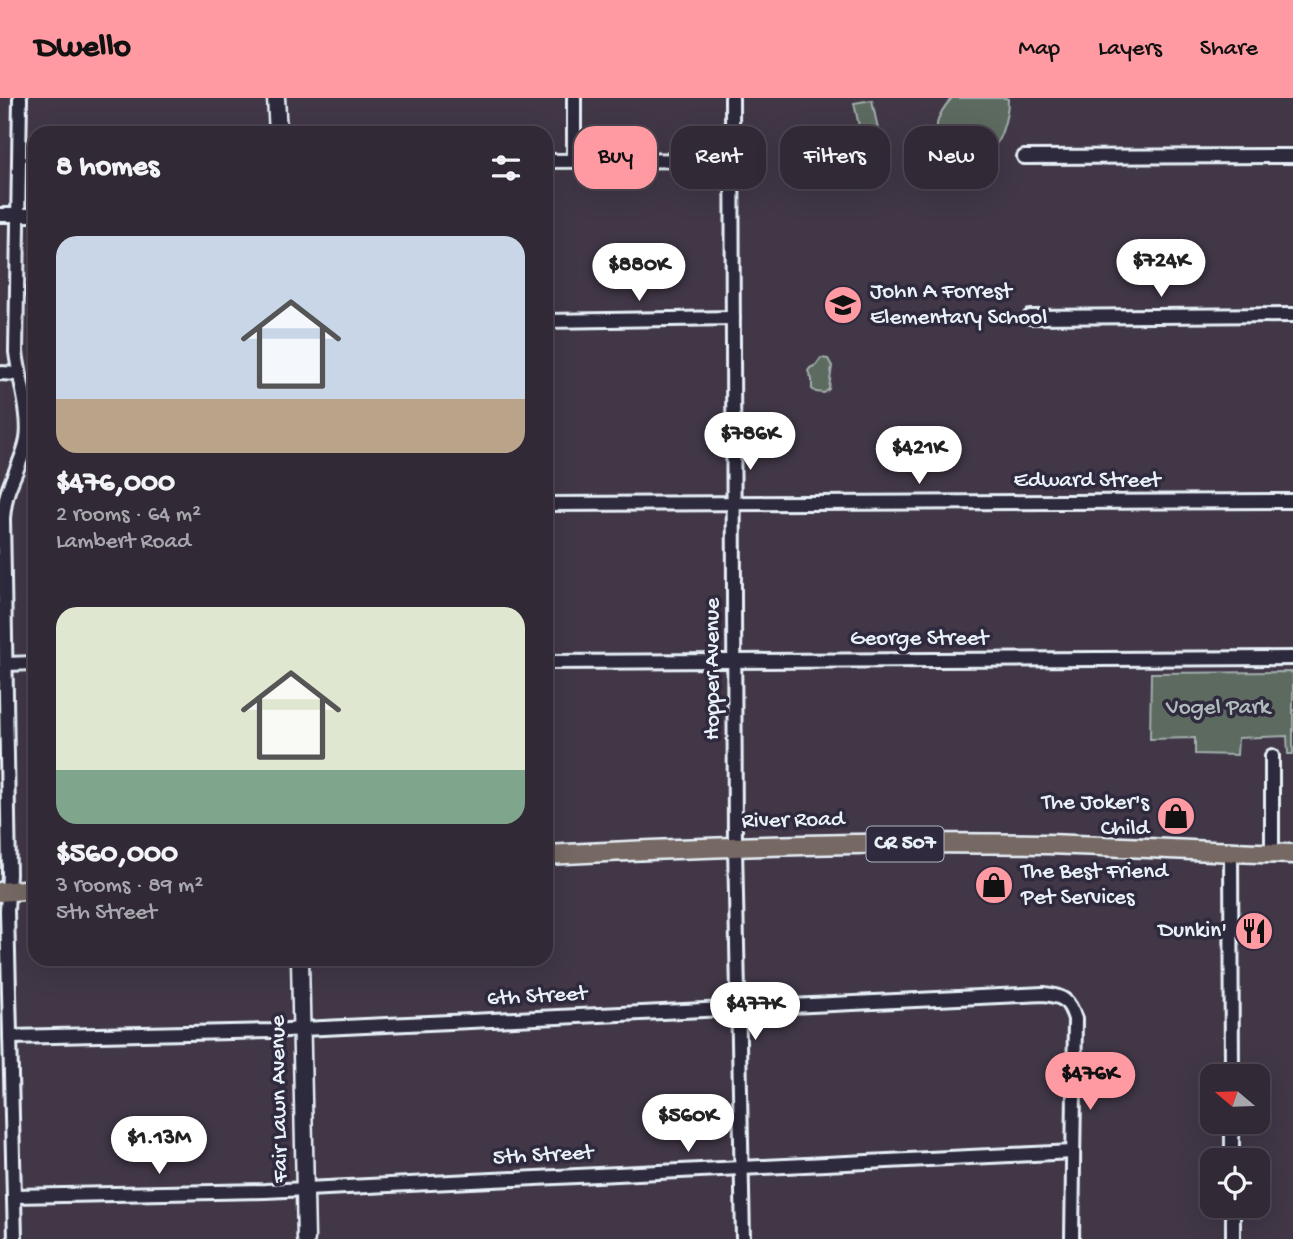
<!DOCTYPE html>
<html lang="en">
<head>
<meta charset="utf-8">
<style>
	:root { --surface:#312935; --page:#3d3541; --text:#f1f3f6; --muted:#a8a6ad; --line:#4c4550; --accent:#ff9aa2 }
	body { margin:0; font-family:"Gochi Hand",sans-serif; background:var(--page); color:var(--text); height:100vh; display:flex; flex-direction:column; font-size:26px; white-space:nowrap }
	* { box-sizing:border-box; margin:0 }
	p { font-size:23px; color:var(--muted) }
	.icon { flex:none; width:38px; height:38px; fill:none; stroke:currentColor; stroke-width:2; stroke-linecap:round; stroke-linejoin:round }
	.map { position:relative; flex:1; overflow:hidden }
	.drawer { position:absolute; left:28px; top:28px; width:525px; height:840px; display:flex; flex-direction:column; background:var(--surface); border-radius:21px; box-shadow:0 7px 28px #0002,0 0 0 2px var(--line) }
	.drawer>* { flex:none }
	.top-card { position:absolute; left:574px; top:28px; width:612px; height:63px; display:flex; gap:14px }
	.needle { width:46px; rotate:289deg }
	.controls { position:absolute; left:1200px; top:966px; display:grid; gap:14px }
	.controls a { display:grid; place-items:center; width:70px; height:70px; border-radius:14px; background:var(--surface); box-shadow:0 7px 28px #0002,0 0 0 2px var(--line); font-size:35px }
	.price { position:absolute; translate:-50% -60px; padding:0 16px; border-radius:24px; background:#fff; color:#222; font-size:23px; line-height:46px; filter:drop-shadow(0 2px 4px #0008) }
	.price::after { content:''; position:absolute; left:50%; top:42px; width:21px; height:16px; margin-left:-10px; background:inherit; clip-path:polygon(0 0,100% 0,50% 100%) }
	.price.active { background:var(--accent); color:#111 }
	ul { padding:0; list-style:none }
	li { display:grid; align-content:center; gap:14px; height:371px; padding:0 28px }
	li span { display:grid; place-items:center; height:217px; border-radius:21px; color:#555 }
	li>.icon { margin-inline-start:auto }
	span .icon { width:126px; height:126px; fill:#fffc; stroke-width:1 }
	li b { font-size:30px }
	h2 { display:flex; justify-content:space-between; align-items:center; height:84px; padding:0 28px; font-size:30px }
	.tag { padding:0 24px; border-radius:21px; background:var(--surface); box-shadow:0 7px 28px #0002,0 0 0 2px var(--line); font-size:24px; line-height:63px }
	.tag.active { background:var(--accent); color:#111 }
	header { display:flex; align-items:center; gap:42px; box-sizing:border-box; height:98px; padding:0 35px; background:var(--accent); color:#111 }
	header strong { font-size:33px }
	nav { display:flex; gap:38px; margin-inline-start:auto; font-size:24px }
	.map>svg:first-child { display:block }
	.green { fill:#5c6a60; stroke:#a2aeac; stroke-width:2 }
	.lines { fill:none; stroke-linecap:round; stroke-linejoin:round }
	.street-casing { stroke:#e8f1f8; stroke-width:18 }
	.secondary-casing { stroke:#e8f1f8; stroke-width:21 }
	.primary-casing { stroke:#e8f1f8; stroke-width:23 }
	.street { stroke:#2f2a3d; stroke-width:12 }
	.secondary { stroke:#2f2a3d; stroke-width:16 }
	.primary { stroke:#766964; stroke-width:18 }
	.labels { text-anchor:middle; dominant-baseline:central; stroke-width:7; stroke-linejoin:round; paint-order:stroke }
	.shield { fill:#2f2a3d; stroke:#b0b5c0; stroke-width:2 }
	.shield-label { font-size:21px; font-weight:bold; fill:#e8f1f8 }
	.poi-label { font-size:23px; fill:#e8f1f8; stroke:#2f2a3d; text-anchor:start }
	.street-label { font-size:23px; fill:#e8f1f8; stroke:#2f2a3d }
	.park-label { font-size:23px; fill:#b0bbbb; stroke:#2f2a3d }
</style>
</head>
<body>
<header>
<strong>Dwello</strong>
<nav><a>Map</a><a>Layers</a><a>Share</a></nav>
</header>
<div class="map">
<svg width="1293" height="1141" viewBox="0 0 1293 1141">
	<rect width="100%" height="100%" fill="#413747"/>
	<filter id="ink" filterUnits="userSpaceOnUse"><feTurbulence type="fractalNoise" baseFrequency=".0143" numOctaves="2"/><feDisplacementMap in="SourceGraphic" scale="14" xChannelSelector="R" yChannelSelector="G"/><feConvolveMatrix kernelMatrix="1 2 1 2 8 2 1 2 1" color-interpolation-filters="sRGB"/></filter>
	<g filter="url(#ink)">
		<g class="green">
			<path d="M952 0H1006L1008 1C1008 21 1000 45 987 60 945 63 918 36 952 0Z"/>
			<polygon points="872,2 881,46 864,51 854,5"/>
			<polygon points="821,260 828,261 832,268 829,291 824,295 816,294 812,291 812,281 808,273 810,270 816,267"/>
			<polygon points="1293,574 1293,656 1288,656 1287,638 1238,640 1237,657 1195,656 1195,640 1150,641 1151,575"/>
		</g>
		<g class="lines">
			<defs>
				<g id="street">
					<polyline points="574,0 574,62"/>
					<polyline points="732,0 735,748 743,1141"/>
					<polyline points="1024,59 1293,58"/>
					<polyline points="546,63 733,62"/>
					<polyline points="0,117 35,117"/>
					<polyline points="1030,219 1293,217"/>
					<polyline points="546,223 733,220"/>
					<polyline points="0,275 18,276"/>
					<polyline points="546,406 1293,403"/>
					<polyline points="546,564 1293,560"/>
					<polyline points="6,566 35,565"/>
					<polyline points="1231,754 1232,978"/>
					<polyline points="1272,756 1272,658"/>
					<path d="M10 939 272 933 302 931 1044 896C1063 898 1069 902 1075 921L1072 1141"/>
					<polyline points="1232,1024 1232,1062"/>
					<polyline points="14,1098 265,1093 1073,1054"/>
					<polyline points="1233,1108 1233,1141"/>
					<path d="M15 1141 7 813 9 776 3 420C4 410 5 402 8 393 14 375 24 359 27 341 31 317 19 280 16 254L20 0"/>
				</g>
				<g id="secondary">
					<polyline points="276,0 278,35"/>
					<polyline points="300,861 306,1141"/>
				</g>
				<g id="primary">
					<path d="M546 757C712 748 878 743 1044 746 1127 748 1210 754 1293 756"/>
					<polyline points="0,794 35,791"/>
				</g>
			</defs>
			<use href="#street" class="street-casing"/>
			<use href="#secondary" class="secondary-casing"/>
			<use href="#primary" class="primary-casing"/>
			<use href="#street" class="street"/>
			<use href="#secondary" class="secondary"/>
			<use href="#primary" class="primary"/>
		</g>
	</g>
	<defs>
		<symbol id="school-disc" viewBox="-11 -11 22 22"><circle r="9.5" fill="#ff9aa2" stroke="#2f2a3d"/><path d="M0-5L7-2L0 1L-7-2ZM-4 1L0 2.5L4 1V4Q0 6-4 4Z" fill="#111"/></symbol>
		<symbol id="shop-disc" viewBox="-11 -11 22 22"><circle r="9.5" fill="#ff9aa2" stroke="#2f2a3d"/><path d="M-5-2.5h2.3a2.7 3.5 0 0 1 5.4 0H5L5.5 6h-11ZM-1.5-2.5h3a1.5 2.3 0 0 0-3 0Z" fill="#111"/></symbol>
		<symbol id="restaurant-disc" viewBox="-11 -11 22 22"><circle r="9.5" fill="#ff9aa2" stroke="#2f2a3d"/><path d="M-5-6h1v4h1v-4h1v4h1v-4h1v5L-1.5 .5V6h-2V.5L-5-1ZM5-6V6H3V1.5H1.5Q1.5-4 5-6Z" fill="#111"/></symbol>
	</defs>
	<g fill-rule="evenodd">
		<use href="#school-disc" x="821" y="185" width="44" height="44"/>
		<use href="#shop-disc" x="1154" y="696" width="44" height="44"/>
		<use href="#shop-disc" x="972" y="765" width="44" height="44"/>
		<use href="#restaurant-disc" x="1232" y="811" width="44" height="44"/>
	</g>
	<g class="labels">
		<rect class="shield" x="866.5" y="728.5" width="77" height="35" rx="5"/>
		<g class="shield-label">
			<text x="905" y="746">CR 507</text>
		</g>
		<g class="poi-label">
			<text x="870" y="194">John A Forrest<tspan x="870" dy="26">Elementary School</tspan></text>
			<text x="1149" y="705" text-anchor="end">The Joker's<tspan x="1149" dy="26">Child</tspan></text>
			<text x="1021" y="774">The Best Friend<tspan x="1021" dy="26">Pet Services</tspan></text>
			<text x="1227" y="833" text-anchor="end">Dunkin'</text>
		</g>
		<g class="street-label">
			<text x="1087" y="383">Edward Street</text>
			<text x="919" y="541">George Street</text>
			<text transform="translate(713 571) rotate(-90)">Hopper Avenue</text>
			<text transform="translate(793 723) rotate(-1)">River Road</text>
			<text transform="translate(537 899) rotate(-3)">6th Street</text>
			<text transform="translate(280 1001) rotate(-91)">Fair Lawn Avenue</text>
			<text transform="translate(543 1058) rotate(-3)">5th Street</text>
		</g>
		<g class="park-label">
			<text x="1218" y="610">Vogel Park</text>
		</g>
	</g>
</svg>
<div class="controls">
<a><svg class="needle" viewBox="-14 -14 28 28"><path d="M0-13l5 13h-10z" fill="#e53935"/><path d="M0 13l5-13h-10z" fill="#a8a6ad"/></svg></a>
<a><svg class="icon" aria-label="locate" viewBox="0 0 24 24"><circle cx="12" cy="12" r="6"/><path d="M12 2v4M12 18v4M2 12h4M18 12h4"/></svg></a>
</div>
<b class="price" style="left:1161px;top:201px">$724K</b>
<b class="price" style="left:639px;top:205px">$880K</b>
<b class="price" style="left:750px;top:374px">$786K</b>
<b class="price" style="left:919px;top:388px">$421K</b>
<b class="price" style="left:755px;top:944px">$477K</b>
<b class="price active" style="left:1090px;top:1014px">$476K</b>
<b class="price" style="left:688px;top:1056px">$560K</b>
<b class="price" style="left:159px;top:1078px">$1.13M</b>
<div class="top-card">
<a class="tag active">Buy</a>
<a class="tag">Rent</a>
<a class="tag">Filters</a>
<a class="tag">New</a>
</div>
<section class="drawer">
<h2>8 homes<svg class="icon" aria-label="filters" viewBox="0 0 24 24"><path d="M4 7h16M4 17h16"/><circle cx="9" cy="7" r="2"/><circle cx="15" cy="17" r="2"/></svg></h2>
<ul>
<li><span style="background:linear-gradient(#c9d6e8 75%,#b9a48a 0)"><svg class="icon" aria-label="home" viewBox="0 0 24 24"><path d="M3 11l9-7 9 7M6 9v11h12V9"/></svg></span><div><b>$476,000</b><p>2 rooms · 64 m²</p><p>Lambert Road</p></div></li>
<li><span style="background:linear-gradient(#dfe7d0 75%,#7fa58c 0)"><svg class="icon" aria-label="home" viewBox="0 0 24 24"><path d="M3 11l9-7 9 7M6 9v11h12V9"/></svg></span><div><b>$560,000</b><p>3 rooms · 89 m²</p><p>5th Street</p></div></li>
</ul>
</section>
</div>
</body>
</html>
